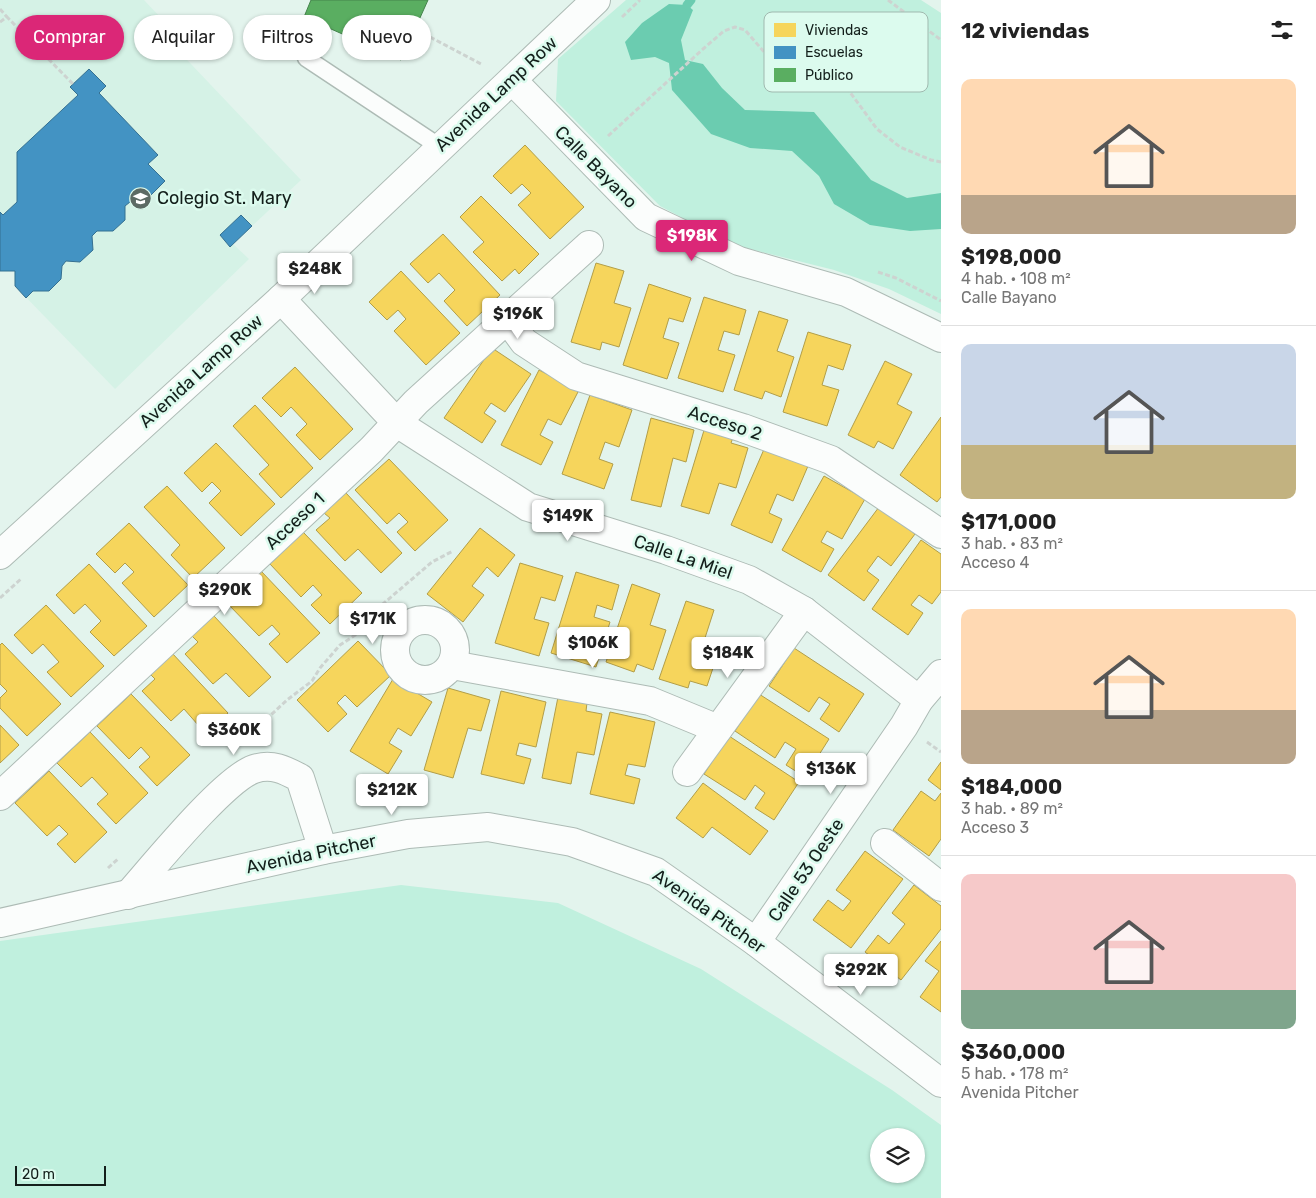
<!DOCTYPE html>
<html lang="es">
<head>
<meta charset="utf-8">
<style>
	:root { --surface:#fff; --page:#f2f2f2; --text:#222; --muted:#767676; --line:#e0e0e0; --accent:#db2777 }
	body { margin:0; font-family:Rubik,sans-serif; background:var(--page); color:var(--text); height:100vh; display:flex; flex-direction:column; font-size:19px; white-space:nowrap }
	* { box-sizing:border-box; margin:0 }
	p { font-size:16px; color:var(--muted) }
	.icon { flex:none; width:28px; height:28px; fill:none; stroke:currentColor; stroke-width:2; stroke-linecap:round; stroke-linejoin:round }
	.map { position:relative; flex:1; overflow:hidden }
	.drawer { display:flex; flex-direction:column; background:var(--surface); width:375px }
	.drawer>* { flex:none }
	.top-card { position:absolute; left:15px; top:15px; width:475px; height:45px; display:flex; gap:10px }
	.buttons { position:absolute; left:870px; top:1128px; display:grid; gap:10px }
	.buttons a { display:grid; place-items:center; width:55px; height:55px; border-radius:50%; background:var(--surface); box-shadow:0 1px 4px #0004; font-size:25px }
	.scale { position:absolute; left:15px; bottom:12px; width:91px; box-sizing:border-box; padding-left:5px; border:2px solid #131f1b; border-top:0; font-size:14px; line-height:18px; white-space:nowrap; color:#131f1b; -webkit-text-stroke:4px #dcfbee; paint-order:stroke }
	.price { position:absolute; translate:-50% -42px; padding:0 11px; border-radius:5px; background:#fff; color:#222; font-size:16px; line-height:32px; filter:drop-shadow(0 1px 2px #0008) }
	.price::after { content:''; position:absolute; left:50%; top:30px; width:15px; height:11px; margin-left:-8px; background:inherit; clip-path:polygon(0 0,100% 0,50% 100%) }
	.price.on { background:var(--accent); color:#fff }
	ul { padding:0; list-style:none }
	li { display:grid; align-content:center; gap:10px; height:265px; padding:0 20px }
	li+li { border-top:1px solid var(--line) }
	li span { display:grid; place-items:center; height:155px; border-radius:10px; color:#555 }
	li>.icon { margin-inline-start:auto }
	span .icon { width:90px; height:90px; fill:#fffc; stroke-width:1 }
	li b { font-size:21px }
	h2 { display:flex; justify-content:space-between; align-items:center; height:60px; padding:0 20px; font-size:21px }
	.chip { padding:0 18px; border-radius:22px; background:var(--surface); box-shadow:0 1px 4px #0004; font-size:18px; line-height:45px }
	.chip.on { background:var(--accent); color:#fff }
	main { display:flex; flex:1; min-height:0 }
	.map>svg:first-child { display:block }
	.built { fill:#d5f2e6 }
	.green { fill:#c0f0de; fill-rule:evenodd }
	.water { fill:#6bccb0 }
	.homes { fill:#f6d55c; stroke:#b29e48 }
	.schools { fill:#4393c3; stroke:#357091 }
	.public { fill:#5aae61; stroke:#45834c }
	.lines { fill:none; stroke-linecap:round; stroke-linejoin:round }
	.stream { stroke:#6bccb0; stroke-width:9 }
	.service-casing { stroke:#adbbb5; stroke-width:19 }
	.minor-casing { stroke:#adbbb5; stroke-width:30 }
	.path { stroke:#cdd3d0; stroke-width:3; stroke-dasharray:5 2.5; stroke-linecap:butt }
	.service { stroke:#fbfdfc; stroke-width:16 }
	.minor { stroke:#fbfdfc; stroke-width:28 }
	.labels { text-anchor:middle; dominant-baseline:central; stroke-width:5; stroke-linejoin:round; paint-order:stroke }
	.street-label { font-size:18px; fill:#131f1b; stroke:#dcfbee }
	.poi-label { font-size:18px; fill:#131f1b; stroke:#dcfbee; text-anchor:start }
	.key { fill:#dcfbee; stroke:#a0b9af; stroke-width:1 }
	.key-label { font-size:14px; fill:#131f1b }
</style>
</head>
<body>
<main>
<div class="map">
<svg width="941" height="1198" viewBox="0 0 941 1198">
	<rect width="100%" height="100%" fill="#e3f4ed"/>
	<polygon class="built" points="0,0 144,0 161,18 154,25 301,180 233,244 249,259 115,389 15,286 14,271 0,271"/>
	<g class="green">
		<polygon points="626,0 921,0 941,13 941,314 889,289 834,270 734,245 660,206 556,101 558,59"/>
		<path d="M401 885 558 903 701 969 892 1090 941 1125V1198H0V941ZM916 1136V1174H879V1136Z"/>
	</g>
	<polygon class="water" points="669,4 687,5 693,10 681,40 685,60 703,64 722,88 745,110 814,112 871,180 907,198 941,193 941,229 910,231 870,225 834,204 819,176 792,151 750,148 711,134 672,90 669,63 655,57 631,60 625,42 642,23"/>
	<g class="homes">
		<polygon points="525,145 584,207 550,239 518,205 531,193 522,184 511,194 493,176"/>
		<polygon points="481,196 539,254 519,274 515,269 502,281 473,252 484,242 460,217"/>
		<polygon points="443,234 500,295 467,326 444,301 455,290 439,273 428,283 410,264"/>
		<polygon points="596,263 624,271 614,303 631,308 619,347 602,342 600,350 571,342"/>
		<polygon points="401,271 460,333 426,365 394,331 406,319 398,310 387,320 369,302"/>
		<polygon points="649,284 691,298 683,322 669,318 663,338 679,343 667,379 623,365"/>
		<polygon points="704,297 746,310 739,335 724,331 718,350 735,355 723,392 678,378"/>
		<polygon points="759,311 788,320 777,351 794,357 781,397 765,391 762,399 734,390"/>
		<polygon points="808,332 851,345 843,370 828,365 822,385 839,390 827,426 783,412"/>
		<polygon points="492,348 531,374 505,412 491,403 484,413 496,421 482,443 444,418"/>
		<polygon points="885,361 912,374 897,404 912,412 893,449 878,441 874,448 848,435"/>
		<polygon points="295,367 353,429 320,460 296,435 307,424 291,407 281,417 262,398"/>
		<polygon points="539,370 579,390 561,425 548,419 540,435 553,442 541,465 501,445"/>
		<polygon points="590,395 632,410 619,447 605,442 599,459 613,464 604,489 562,474"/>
		<polygon points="255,405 313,468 281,498 259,474 269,465 233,426"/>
		<polygon points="941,417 941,497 937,502 900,475"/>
		<polygon points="651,418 694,430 686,462 673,458 661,507 631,500"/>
		<polygon points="705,427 734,435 731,443 748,448 736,488 719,483 709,514 681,506"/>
		<polygon points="216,443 275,504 241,536 209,503 221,491 212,482 202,492 184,473"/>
		<polygon points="765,447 808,466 793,501 777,494 769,513 782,519 772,543 731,525"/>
		<polygon points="389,459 448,520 415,551 397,532 408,522 399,513 387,524 355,490"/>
		<polygon points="824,476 865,499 842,539 827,531 821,542 834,549 821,572 782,550"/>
		<polygon points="167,486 225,548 193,578 171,555 180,545 144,507"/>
		<polygon points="346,493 402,553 381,573 358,549 345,561 316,530 330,518 324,513"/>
		<polygon points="879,507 915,534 891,566 878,556 867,571 879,580 864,601 828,575"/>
		<polygon points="129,523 188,585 154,617 122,583 134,572 125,563 115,573 96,554"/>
		<polygon points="480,528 515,555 498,577 487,567 472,586 484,595 463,622 427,594"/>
		<polygon points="303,532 362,593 330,624 311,605 322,595 313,585 301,597 270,564"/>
		<polygon points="921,540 941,554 941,592 932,604 919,595 911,605 923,613 908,635 872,609"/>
		<polygon points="520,563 563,576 555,601 541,597 534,619 549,623 539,656 495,643"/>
		<polygon points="89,564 147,626 114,656 90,632 101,621 85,604 74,614 56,595"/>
		<polygon points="261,571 320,633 287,663 269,644 280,634 272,625 259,636 227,603"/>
		<polygon points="576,572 619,585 612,610 597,605 594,617 610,622 596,667 551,653"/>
		<polygon points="632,584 660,594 650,625 666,630 653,670 637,664 634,672 606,662"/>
		<polygon points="686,601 714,610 704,641 720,647 707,686 690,681 688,688 659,679"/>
		<polygon points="46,605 104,666 71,697 47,672 59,662 43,644 32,654 14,635"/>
		<polygon points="214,616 271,677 249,697 226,673 213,684 185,654 198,642 192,636"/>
		<polygon points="358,641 391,675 357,707 345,695 337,703 347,714 328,732 297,700"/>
		<polygon points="2,643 61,704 27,736 0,708 0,698 7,691 0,684 0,645"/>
		<polygon points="794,648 864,694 839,732 820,719 830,704 819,697 809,712 769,686"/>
		<polygon points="172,653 228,713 206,734 184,709 171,721 142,691 155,679 149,673"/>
		<polygon points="393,679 432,702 411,736 398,728 389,743 402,751 388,774 350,751"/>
		<polygon points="448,688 490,700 481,731 468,728 453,778 424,770"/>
		<polygon points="501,691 546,702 536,747 519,743 516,755 531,759 524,784 481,774"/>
		<polygon points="131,694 190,755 157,786 139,767 150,757 141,747 129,759 97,726"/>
		<polygon points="759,694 829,739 805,777 786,765 796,749 785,742 775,758 735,731"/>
		<polygon points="558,697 587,703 586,711 602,714 594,755 577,752 571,784 542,778"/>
		<polygon points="610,712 655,722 645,767 628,764 625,775 640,779 634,804 590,794"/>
		<polygon points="0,725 19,745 0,763"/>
		<polygon points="90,732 148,793 116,824 97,804 108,794 92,777 81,787 57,763"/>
		<polygon points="729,736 799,782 774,820 755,808 765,793 755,785 745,800 704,774"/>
		<polygon points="941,762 941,790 928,780"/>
		<polygon points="49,771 107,832 75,863 57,844 68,834 59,825 47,836 15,803"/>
		<polygon points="703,783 768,831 750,855 712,827 703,838 676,818"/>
		<polygon points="921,791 935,801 941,793 941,839 929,856 893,830"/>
		<polygon points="865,851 903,879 851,948 813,920 828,900 843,911 851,901 836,890"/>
		<polygon points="914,885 941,906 941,929 901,980 865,952 878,935 889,944 905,924 892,913"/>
		<polygon points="941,941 941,1012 920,997 939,971 925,961"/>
	</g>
	<g class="schools">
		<polygon points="89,69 106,86 99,93 158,155 148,164 165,181 144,202 130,202 125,206 125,220 113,231 97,231 92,236 93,250 80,262 66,261 62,266 61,279 49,291 33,291 26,298 15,286 15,271 0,271 0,212 3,215 17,202 17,152 78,95 70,87"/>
		<polygon points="241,215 252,226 230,247 220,235"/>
	</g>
	<polygon class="public" points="311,0 428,0 401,60 304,17"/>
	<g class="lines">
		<polyline class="stream" points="687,5 691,0"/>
		<defs>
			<polyline id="service" points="306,58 440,147"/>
			<g id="minor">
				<polyline points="513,81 646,217 739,261 846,292 941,338"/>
				<polyline points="281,299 397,423 528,507 666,550 749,580 804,611 919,700"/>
				<polyline points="508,320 524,342 576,376 743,428 831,460 941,534"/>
				<polyline points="0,555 281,299 596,0"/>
				<circle cx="425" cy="650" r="30"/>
				<polyline points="452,665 650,701 718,729"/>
				<polyline points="687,772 804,611"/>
				<polyline points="0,796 371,450 416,402 589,245"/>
				<polyline points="885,843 941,887"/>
				<path d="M128 895C152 868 224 779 254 769 272 763 285 770 300 778L323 850"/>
				<polyline points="0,923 323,850 408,834 488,827 572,842 656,872 756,942 941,1083"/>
				<polyline points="756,942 904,726 919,700 941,674"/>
			</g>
		</defs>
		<use href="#service" class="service-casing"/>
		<use href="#minor" class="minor-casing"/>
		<g class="path">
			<polyline points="888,0 941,40"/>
			<polyline points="0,9 7,17"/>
			<polyline points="622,17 640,0"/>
			<polyline points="0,22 7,17 73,84"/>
			<polyline points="430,37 483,65"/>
			<polyline points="608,136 703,49 724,31 735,27 745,30 765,53 780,65 830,75 844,84 877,129 900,147 931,160 941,162"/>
			<polyline points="878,272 896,278 941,301"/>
			<polyline points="0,598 22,578"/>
			<polyline points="244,740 287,700 312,681 320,668 340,645 360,632 377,609 432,562 453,551"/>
			<polyline points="927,742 941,752"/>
			<polyline points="108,868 118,859"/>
		</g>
		<use href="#service" class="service"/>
		<use href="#minor" class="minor"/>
	</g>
	<defs>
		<symbol id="school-disc" viewBox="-11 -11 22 22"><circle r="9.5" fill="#5c6a64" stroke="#dcfbee"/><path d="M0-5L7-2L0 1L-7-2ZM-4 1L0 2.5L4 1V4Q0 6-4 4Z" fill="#fff"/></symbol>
	</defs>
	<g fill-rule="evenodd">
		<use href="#school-disc" x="128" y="186" width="25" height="25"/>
	</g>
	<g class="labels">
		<g class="street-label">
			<text transform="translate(496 94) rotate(-43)">Avenida Lamp Row</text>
			<text transform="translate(596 167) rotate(45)">Calle Bayano</text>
			<text transform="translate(201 371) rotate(-42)">Avenida Lamp Row</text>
			<text transform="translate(725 423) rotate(18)">Acceso 2</text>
			<text transform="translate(295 521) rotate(-43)">Acceso 1</text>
			<text transform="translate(683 557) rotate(19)">Calle La Miel</text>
			<text transform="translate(311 854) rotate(-12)">Avenida Pitcher</text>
			<text transform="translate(806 870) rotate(-56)">Calle 53 Oeste</text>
			<text transform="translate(709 911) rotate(35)">Avenida Pitcher</text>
		</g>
		<g class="poi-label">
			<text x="157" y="198">Colegio St. Mary</text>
		</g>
	</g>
	<rect x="764" y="12" width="164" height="80" rx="8" class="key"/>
	<rect x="774" y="23" width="22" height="14" fill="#f6d55c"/>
	<rect x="774" y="46" width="22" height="13" fill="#4393c3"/>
	<rect x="774" y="68" width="22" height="14" fill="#5aae61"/>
	<g class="key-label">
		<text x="805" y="35">Viviendas</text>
		<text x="805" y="57">Escuelas</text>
		<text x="805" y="80">Público</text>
	</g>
</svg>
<div class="buttons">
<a><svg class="icon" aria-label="layers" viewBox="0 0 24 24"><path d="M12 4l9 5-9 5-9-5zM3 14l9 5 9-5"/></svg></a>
</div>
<div class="scale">20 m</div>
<b class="price on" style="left:692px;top:262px">$198K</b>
<b class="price" style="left:315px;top:295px">$248K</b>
<b class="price" style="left:518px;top:340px">$196K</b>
<b class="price" style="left:568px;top:542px">$149K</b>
<b class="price" style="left:225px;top:616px">$290K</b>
<b class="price" style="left:373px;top:645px">$171K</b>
<b class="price" style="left:593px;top:669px">$106K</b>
<b class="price" style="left:728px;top:679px">$184K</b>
<b class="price" style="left:234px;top:756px">$360K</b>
<b class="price" style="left:831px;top:795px">$136K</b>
<b class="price" style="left:392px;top:816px">$212K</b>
<b class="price" style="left:861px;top:996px">$292K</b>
<div class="top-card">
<a class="chip on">Comprar</a>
<a class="chip">Alquilar</a>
<a class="chip">Filtros</a>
<a class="chip">Nuevo</a>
</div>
</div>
<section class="drawer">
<h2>12 viviendas<svg class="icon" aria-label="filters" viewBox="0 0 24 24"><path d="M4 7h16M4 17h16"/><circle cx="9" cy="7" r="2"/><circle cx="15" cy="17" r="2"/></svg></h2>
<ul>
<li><span style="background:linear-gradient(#ffd9b3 75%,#b9a48a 0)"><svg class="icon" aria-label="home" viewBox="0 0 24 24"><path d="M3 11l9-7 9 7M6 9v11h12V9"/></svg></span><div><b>$198,000</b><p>4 hab. · 108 m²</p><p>Calle Bayano</p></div></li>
<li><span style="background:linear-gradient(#c9d6e8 65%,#c2b280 0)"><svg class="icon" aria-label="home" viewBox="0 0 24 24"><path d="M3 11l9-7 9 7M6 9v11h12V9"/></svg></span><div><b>$171,000</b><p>3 hab. · 83 m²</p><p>Acceso 4</p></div></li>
<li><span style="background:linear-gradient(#ffd9b3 65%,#b9a48a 0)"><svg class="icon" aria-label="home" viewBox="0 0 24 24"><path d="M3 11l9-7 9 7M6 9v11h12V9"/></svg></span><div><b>$184,000</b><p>3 hab. · 89 m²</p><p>Acceso 3</p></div></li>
<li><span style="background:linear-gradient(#f6c9c9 75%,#7fa58c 0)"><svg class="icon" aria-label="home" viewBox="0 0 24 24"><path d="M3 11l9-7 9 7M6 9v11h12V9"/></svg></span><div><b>$360,000</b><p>5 hab. · 178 m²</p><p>Avenida Pitcher</p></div></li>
</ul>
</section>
</main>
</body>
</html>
